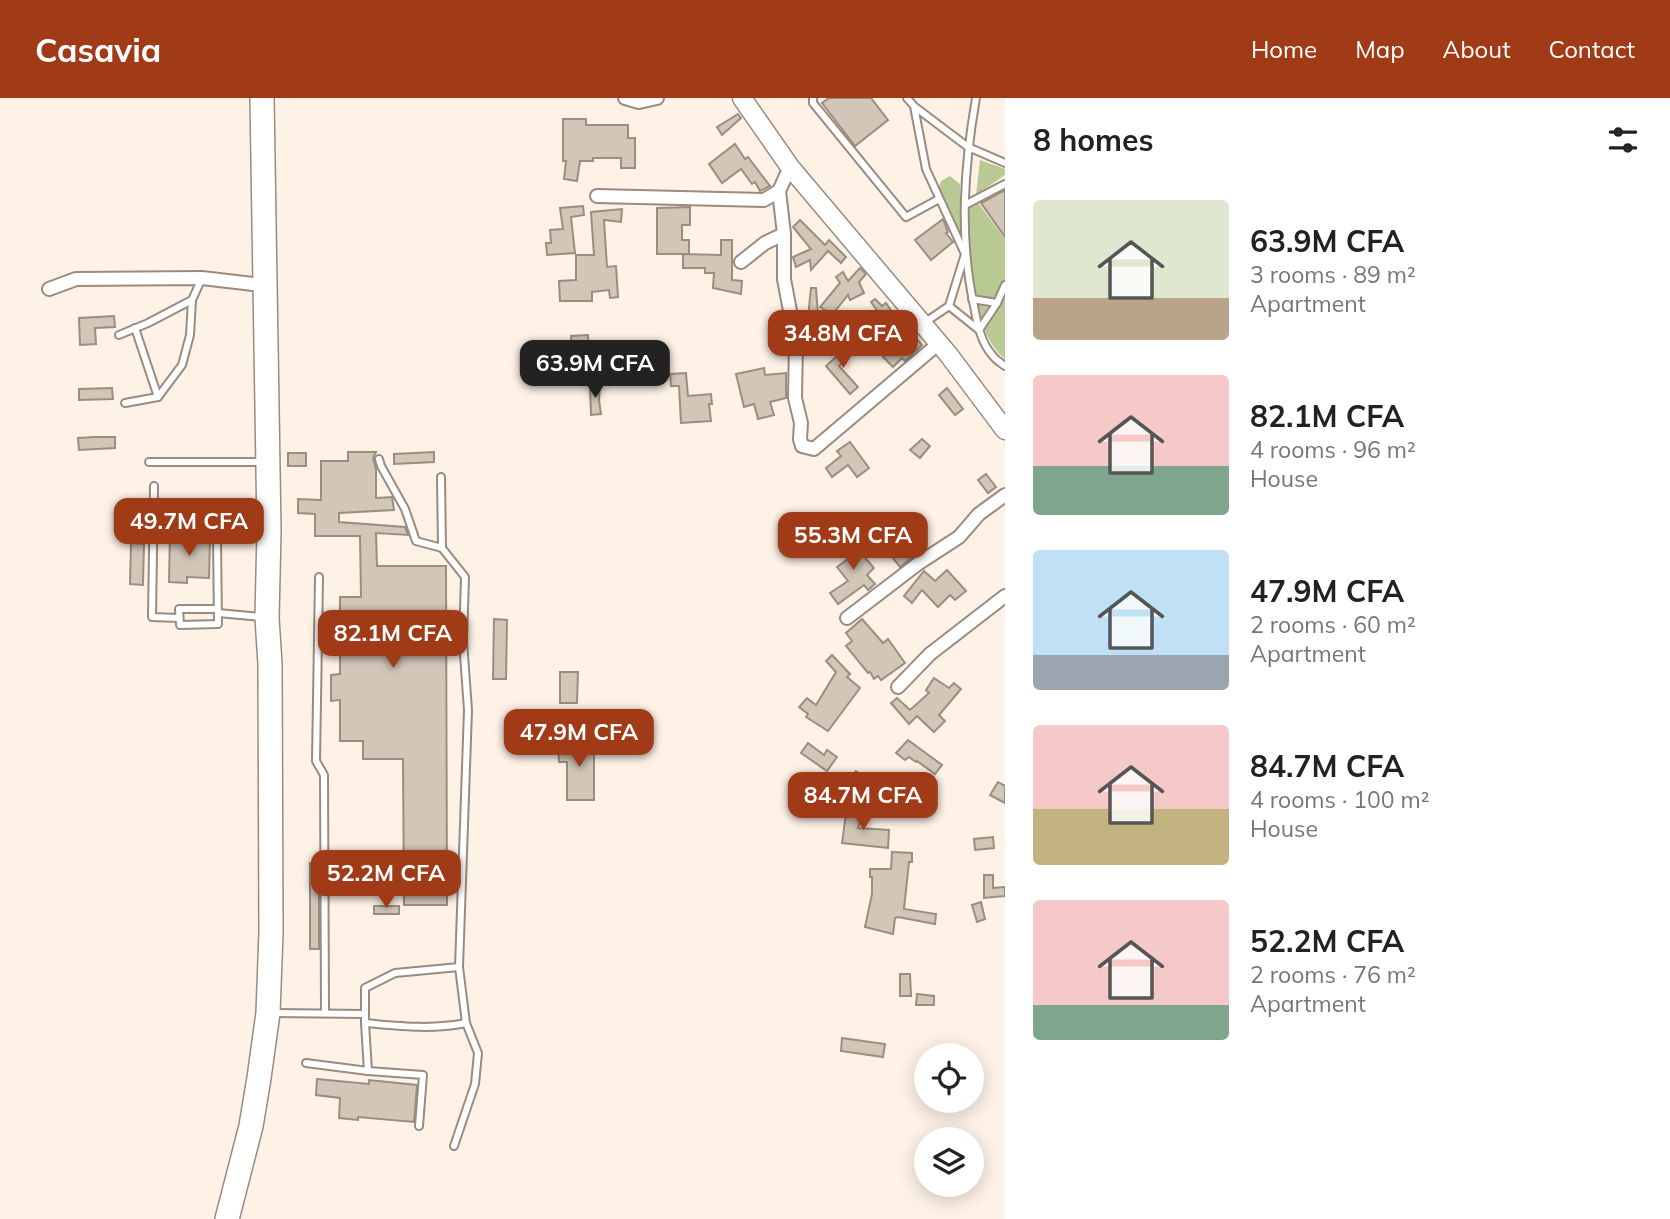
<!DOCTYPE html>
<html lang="en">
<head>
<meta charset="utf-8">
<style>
	:root { --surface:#fff; --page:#f2f2f2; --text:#222; --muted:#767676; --accent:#a13b17 }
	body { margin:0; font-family:Mulish,sans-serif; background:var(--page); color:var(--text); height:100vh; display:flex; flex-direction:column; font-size:26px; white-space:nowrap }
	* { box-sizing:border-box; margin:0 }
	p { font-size:23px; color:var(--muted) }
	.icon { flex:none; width:38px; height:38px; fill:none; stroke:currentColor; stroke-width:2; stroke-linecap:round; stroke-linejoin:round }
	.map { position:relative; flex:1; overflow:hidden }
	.sheet { display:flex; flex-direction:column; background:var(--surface); width:665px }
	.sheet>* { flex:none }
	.fabs { position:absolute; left:914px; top:945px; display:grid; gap:14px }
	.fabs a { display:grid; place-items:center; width:70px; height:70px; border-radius:50%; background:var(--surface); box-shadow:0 4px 18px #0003; font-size:35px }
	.price { position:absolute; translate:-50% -60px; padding:0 16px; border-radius:14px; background:var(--accent); color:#fff; font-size:23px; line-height:46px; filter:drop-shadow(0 2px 4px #0008) }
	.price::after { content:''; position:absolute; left:50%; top:42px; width:21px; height:16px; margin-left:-10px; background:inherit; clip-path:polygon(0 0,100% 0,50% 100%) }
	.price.on { background:#222; color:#fff }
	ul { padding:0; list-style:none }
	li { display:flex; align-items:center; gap:21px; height:175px; padding:0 28px }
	li span { display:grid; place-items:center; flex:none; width:196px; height:140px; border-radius:7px; color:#555 }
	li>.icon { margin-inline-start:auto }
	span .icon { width:84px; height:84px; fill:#fffc; stroke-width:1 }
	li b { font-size:30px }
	h2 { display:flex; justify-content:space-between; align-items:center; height:84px; padding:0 28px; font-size:30px }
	header { display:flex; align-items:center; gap:42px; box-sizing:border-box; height:98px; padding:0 35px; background:var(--accent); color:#fff }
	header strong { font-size:33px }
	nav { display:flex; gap:38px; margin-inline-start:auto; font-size:24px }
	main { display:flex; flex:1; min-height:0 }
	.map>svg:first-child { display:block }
	.green { fill:#b9c994 }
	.building { fill:#d2c6b8; stroke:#998e80; stroke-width:2 }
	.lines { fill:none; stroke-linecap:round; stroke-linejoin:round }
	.lane-casing { stroke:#998b7f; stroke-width:10 }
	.street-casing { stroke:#998b7f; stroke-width:16 }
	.secondary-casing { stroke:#998b7f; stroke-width:21 }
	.highway-casing { stroke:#998b7f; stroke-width:26 }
	.lane { stroke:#fff; stroke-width:6 }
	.street { stroke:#fff; stroke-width:12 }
	.secondary { stroke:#fff; stroke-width:18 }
	.highway { stroke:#fff; stroke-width:23 }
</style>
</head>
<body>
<header>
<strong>Casavia</strong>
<nav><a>Home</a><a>Map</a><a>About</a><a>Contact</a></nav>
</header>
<main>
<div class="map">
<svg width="1005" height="1121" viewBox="0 0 1005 1121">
	<rect width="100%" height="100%" fill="#fef2e7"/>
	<g class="green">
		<polygon points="980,62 1005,71 1005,77 976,97"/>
		<polygon points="950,78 960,86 962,142 938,92 941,83"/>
		<path d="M976 102 1005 141V261C968 230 971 154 968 109Z"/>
	</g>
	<g class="building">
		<polygon points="829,0 871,0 888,22 855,48 822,5"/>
		<polygon points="738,16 741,20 722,37 717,29"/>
		<polygon points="563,21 586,21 586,27 628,27 628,40 635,40 635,70 621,70 621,60 593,60 593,63 580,63 577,83 564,81 566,63 563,63"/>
		<polygon points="735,46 745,61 748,59 770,88 760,93 755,84 752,86 741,71 722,85 709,66"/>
		<polygon points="1005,92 1005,139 981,105"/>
		<polygon points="583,108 584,117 571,119 575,155 547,157 546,145 551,145 550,132 563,131 560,110"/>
		<polygon points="690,109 690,127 682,127 682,142 689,142 689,156 657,156 657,110"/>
		<polygon points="622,111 621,124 604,122 607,169 616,168 618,199 610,200 609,192 592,194 592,203 560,203 559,183 576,182 576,157 594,157 591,114"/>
		<polygon points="943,121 948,134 946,135 953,144 931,162 915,142"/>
		<polygon points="800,122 825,147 829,142 846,159 841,165 828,153 811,172 810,162 796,169 793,159 811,151 793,129"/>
		<polygon points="721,142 732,142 732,182 742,183 741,196 713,190 714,175 705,175 705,170 683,170 683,156 721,157"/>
		<polygon points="860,170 866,176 859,184 864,195 850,202 848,197 832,217 820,209 840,185 836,179 843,174 848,183"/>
		<polygon points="811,190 816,190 819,231 826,245 812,252 810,246 808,219"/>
		<polygon points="875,201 882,208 886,205 894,217 892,219 907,235 910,233 922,247 905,263 902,260 893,269 883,259 901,242 878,219 880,217 871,204"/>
		<polygon points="114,218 115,229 95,230 96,246 80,247 79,220"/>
		<polygon points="772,230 785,232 783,251 769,248"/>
		<polygon points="588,237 589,251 572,252 571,238"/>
		<polygon points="849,247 855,253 839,268 858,289 850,296 826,268"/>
		<polygon points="764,270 765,277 786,275 786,300 770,304 774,317 758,321 754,306 744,309 736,276"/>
		<polygon points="686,275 688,298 711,296 712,306 709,306 711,323 681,325 679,288 671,288 670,276"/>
		<polygon points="590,287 600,288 599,302 601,316 591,317"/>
		<polygon points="112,290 113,301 79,302 79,291"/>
		<polygon points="947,290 963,311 955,317 939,297"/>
		<polygon points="95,339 115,339 115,350 79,352 78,340"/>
		<polygon points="922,341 930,348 920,360 910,352"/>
		<polygon points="850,344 869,370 857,379 848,367 832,379 826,370 841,358 837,353"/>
		<polygon points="348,354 376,354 373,360 376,371 376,400 392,399 394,412 339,415 339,424 405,429 408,437 376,435 377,468 446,468 447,807 404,807 403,661 363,661 363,643 340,643 340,602 331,603 331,577 340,576 340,499 361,499 360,438 315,438 315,416 298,415 298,401 321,402 321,363 348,363"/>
		<polygon points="434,354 434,364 394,366 394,356"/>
		<rect x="288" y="355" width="18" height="13"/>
		<polygon points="986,376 996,389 988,395 978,382"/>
		<polygon points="887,422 915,457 900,469 889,455 897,449 881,427"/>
		<polygon points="843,435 874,470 867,477 875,486 868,492 864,487 838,506 830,495 848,483 837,469 852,458 838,439"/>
		<polygon points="170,436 210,441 209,480 187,479 187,485 169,484"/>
		<polygon points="131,445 144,446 143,487 130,486"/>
		<polygon points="947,472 966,493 955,502 950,497 938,509 922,492 912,505 904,498 924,473 935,483"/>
		<polygon points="494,521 507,522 506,581 493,581"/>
		<polygon points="862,521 883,545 888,541 905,565 881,582 878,578 874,581 870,574 868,575 846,548 852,543 846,535"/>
		<polygon points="832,557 850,576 847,579 860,590 828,633 806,619 808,616 799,609 807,600 816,607 836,574 826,563"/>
		<polygon points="560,574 578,574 577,605 560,605"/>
		<polygon points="934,580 949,590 954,585 961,591 939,617 945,623 934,634 917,618 909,626 891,605 897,600 910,612 929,595 926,592"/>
		<polygon points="908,642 942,667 935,676 917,663 916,664 909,659 905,662 896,655"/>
		<polygon points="558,643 594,644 594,702 567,702 567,664 559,664"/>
		<polygon points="808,645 824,657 827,652 837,659 827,673 801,655"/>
		<polygon points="856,673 867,681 858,693 847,684"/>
		<polygon points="998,684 1005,688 1005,705 990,697"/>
		<polygon points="902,692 909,697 898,713 890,708"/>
		<polygon points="847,708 864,715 858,730 889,732 888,750 842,745"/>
		<polygon points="993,739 994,750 975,752 974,741"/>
		<polygon points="892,754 912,755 912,764 909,764 904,811 936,816 935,826 898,819 895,820 893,836 865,829 872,796 872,779 870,779 870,771 891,771"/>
		<rect x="330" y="756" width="7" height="25"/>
		<rect x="310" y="765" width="9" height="86"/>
		<polygon points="984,777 993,777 993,790 1005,789 1005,798 984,800"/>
		<polygon points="981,804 985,821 977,824 972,807"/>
		<rect x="374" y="808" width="25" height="8"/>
		<polygon points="900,876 910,876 911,898 900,898"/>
		<polygon points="917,896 934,898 934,907 916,907"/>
		<polygon points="842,940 885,946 883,959 841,953"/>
		<polygon points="317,981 369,986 369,982 417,987 414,1024 358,1019 358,1022 339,1020 340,1000 316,997"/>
	</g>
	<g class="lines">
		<defs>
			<g id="lane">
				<polyline points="813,0 813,5 906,119 939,101"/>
				<polyline points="907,0 914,8 926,71 965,156 949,208"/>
				<path d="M976 0C964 69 959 139 974 208 977 225 981 245 993 258 996 262 1001 265 1005 268"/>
				<polyline points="915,9 968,49 1005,65"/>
				<polyline points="965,107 1005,86"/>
				<polyline points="972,201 997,205 1005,187"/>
				<polyline points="924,225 949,208 979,232 997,205"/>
				<polyline points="135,230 158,299"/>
				<polyline points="119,237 148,225 192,202 202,180"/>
				<polyline points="125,305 158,299 182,267 190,237 192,202"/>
				<polyline points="379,361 381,368 405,411 416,443 442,450 441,379"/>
				<polyline points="149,364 262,364"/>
				<polyline points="154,388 152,519 179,520"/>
				<polyline points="217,441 218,526 180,527 179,511 217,511"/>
				<polyline points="442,450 465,479 463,543 468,612 459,869 466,925 478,955 475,986 454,1048"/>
				<polyline points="319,479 316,663 324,677 325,914"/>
				<polyline points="218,515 262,519"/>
				<polyline points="273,915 365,916"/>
				<path d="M365 925C399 928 431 932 466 925"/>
				<polyline points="306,965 368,973 423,977 419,1028"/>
				<polyline points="368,973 365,925 365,890 395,875 459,869"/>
			</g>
			<g id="street">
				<polyline points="625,0 639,4 657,0"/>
				<polyline points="597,98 764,102 779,93"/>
				<polyline points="784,136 784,181 796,245 795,300 801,325 800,341 802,348 814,351 938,246"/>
				<polyline points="741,164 765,145 784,136 779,93 790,69"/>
				<polyline points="49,191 76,181 202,180 253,186 264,185"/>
				<polyline points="847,520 919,465 959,439 979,416 1005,397"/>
				<polyline points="898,589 930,556 1005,498"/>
			</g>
			<polyline id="secondary" points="742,0 790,69 948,256 1005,332"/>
			<polyline id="highway" points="227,1121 251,1028 259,980 268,915 271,834 270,566 267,520 269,433 262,0"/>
		</defs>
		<use href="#lane" class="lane-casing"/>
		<use href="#street" class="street-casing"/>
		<use href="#secondary" class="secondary-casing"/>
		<use href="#highway" class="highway-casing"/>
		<use href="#lane" class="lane"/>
		<use href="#street" class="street"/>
		<use href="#secondary" class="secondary"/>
		<use href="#highway" class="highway"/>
	</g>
</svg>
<div class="fabs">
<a><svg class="icon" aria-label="locate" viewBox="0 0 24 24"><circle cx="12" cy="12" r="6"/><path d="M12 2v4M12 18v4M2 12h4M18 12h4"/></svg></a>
<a><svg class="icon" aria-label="layers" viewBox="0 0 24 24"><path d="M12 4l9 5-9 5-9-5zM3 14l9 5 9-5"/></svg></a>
</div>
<b class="price" style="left:843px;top:272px">34.8M CFA</b>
<b class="price on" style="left:595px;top:302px">63.9M CFA</b>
<b class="price" style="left:189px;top:460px">49.7M CFA</b>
<b class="price" style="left:853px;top:474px">55.3M CFA</b>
<b class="price" style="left:393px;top:572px">82.1M CFA</b>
<b class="price" style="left:579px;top:671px">47.9M CFA</b>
<b class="price" style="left:863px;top:734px">84.7M CFA</b>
<b class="price" style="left:386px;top:812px">52.2M CFA</b>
</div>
<section class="sheet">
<h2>8 homes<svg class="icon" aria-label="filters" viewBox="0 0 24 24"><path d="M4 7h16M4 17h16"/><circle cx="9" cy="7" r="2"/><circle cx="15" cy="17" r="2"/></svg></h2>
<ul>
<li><span style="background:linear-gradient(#dfe7d0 70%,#b9a48a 0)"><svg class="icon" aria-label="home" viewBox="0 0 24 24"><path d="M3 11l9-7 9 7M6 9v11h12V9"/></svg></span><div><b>63.9M CFA</b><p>3 rooms · 89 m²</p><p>Apartment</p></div></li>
<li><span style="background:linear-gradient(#f6c9c9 65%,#7fa58c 0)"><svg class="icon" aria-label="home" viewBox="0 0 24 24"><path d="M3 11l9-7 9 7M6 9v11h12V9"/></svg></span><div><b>82.1M CFA</b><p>4 rooms · 96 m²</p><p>House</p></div></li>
<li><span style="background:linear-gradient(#bfe0f5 75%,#9aa5b1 0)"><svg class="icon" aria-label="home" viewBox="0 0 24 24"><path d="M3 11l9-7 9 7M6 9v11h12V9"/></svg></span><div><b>47.9M CFA</b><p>2 rooms · 60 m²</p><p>Apartment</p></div></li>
<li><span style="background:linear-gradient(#f6c9c9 60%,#c2b280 0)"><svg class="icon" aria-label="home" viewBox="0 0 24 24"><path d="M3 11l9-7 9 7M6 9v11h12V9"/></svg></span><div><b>84.7M CFA</b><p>4 rooms · 100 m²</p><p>House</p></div></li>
<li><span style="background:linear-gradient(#f6c9c9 75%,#7fa58c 0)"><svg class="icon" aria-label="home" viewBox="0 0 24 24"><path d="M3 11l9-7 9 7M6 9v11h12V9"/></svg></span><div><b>52.2M CFA</b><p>2 rooms · 76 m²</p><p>Apartment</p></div></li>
</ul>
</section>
</main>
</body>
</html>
